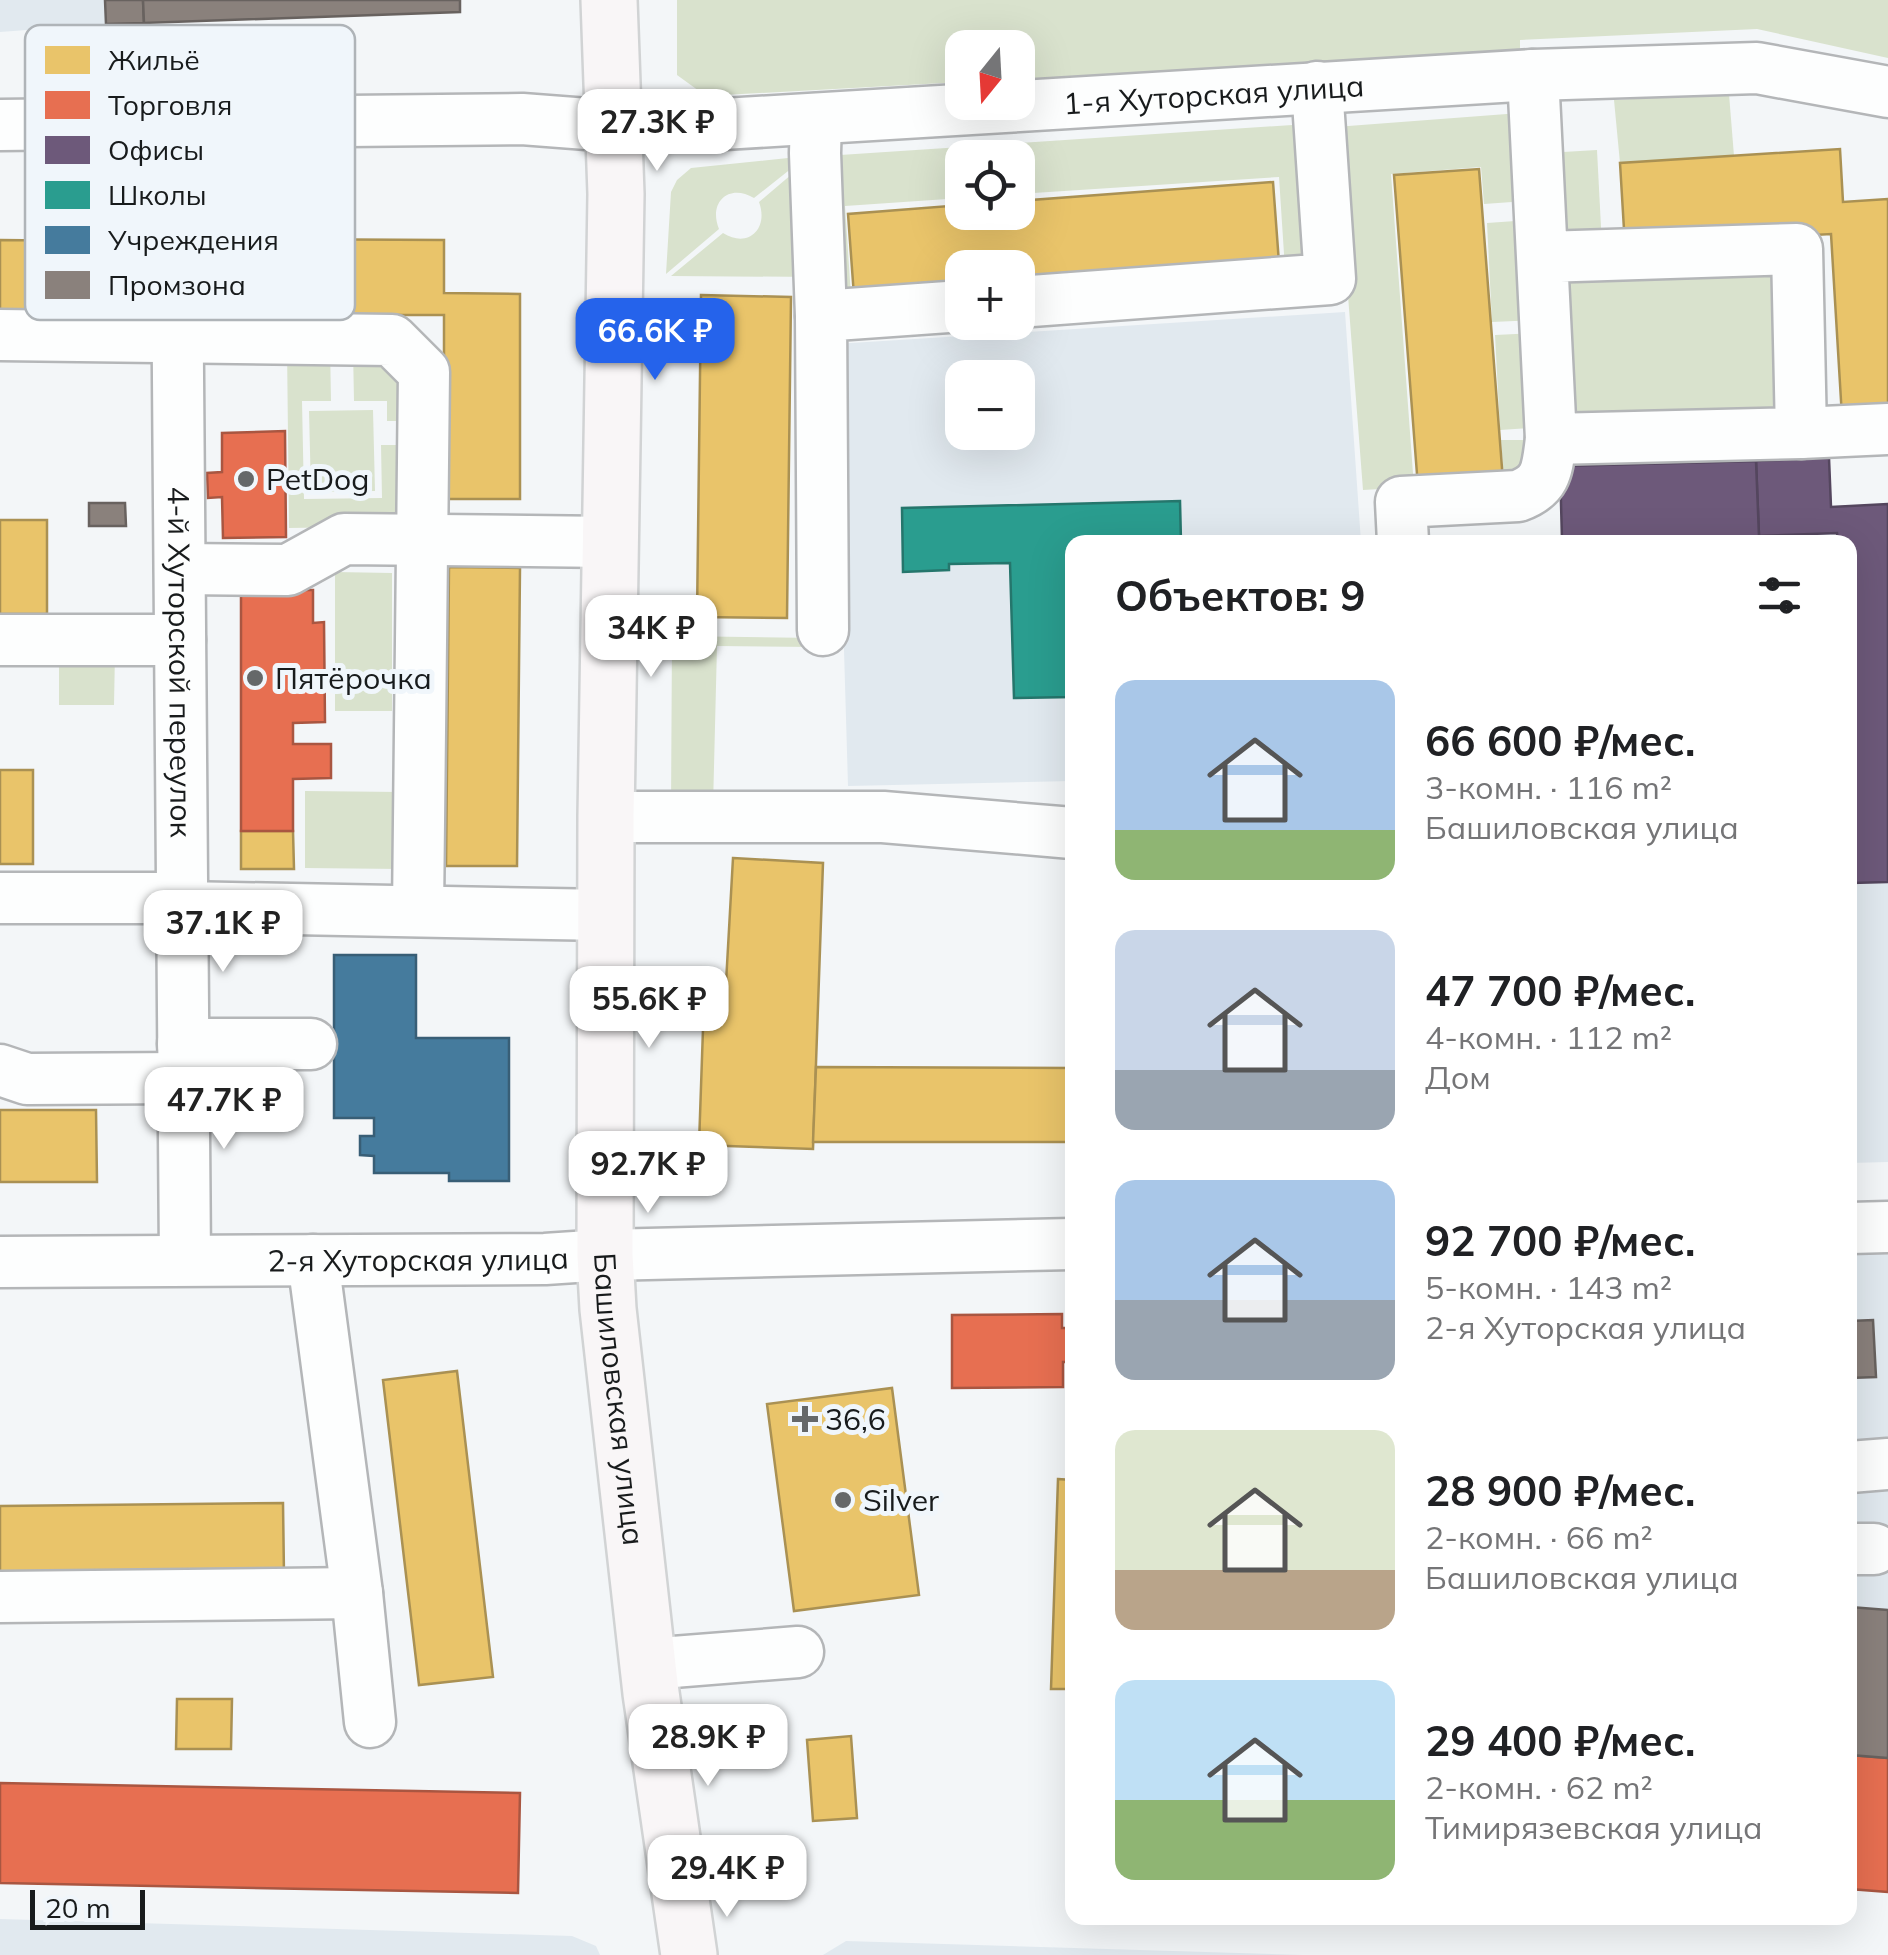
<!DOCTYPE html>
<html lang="ru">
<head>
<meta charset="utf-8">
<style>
	:root { --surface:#fff; --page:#f2f2f2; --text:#202124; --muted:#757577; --accent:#2563eb }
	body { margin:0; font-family:Mulish,sans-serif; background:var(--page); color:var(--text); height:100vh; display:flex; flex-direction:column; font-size:38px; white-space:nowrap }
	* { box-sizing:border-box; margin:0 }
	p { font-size:32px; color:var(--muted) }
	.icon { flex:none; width:55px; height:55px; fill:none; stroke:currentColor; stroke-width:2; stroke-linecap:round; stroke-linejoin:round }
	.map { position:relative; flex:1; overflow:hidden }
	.drawer { position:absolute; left:1065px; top:535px; width:792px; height:1390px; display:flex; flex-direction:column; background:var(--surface); border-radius:20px; box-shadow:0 10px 40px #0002 }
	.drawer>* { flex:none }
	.needle { width:65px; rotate:198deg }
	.tools { position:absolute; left:945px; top:30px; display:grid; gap:20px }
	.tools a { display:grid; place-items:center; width:90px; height:90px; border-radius:20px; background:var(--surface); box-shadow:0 10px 40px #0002; font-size:50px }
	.scale { position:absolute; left:30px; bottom:25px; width:115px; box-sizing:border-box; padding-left:10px; border:5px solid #181b1c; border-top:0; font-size:28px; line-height:35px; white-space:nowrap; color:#181b1c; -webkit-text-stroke:8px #f0f6fb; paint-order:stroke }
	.price { position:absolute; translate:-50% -85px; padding:0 22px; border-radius:20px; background:#fff; color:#222; font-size:32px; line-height:65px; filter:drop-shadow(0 2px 5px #0008) }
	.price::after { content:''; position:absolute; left:50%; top:60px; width:30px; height:22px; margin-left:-15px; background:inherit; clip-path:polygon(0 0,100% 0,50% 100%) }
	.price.on { background:var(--accent); color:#fff }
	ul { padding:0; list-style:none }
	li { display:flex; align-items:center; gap:30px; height:250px; padding:0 50px }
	li span { display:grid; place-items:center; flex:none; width:280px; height:200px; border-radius:20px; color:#555 }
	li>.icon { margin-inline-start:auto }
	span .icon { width:120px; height:120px; fill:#fffc; stroke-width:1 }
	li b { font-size:42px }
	h2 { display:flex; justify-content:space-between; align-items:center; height:120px; padding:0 50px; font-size:42px }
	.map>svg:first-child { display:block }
	.built { fill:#e1e9ef; fill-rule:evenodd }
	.green { fill:#d9e2cd }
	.homes { fill:#e9c46a; stroke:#aa9153; stroke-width:2.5 }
	.shops { fill:#e76f51; stroke:#a95641; stroke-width:2.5 }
	.offices { fill:#6d597a; stroke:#54465e; stroke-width:2.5 }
	.schools { fill:#2a9d8f; stroke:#25766c; stroke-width:2.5 }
	.public { fill:#457b9d; stroke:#385e76; stroke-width:2.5 }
	.industry { fill:#8a817c; stroke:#68625f; stroke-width:2.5 }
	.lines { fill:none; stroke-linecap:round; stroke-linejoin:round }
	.minor-casing { stroke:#b4b6b8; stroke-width:55 }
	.major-casing { stroke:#d1d3d4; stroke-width:60 }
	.minor { stroke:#fdfefe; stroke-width:50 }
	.major { stroke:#f9f6f7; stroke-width:55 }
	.poi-dot { fill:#656869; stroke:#f0f6fb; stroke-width:4 }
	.labels { text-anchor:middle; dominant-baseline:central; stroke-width:10; stroke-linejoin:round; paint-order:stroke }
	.street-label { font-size:30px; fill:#181b1c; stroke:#f0f6fb }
	.poi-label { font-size:30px; fill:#181b1c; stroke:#f0f6fb; text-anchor:start }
	.key { fill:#f0f6fb; stroke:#afb4b8; stroke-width:2.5 }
	.key-label { font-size:28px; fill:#181b1c }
</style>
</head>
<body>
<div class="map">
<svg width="1888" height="1955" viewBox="0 0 1888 1955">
	<rect width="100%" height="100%" fill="#f3f6f8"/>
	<g class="built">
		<polygon points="0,0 460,0 460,12 106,24 0,32"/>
		<path d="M1345 312 1361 542H1072V781L848 786 835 344ZM962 378H1018V432H962Z"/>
		<polygon points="1829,458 1832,506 1888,504 1888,1162 1850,1163 1850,542 1526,542 1526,539 1562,539 1560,466"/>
		<polygon points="1888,1251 1888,1892 1850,1889 1850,1252"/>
		<polygon points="0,1919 572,1936 596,1946 600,1955 0,1955"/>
		<polygon points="846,1941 1303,1955 823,1955"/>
	</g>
	<g class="green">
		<polygon points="677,0 1888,0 1888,58 1757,29 1520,40 1520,53 1018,80 1018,48 962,48 962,82 706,96 677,75"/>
		<polygon points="1729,94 1734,156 1620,163 1614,100"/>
		<polygon points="1520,113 1526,201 1484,204 1481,167 1391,174 1414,487 1363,490 1335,127"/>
		<polygon points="1307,124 1316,267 1285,269 1279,177 1018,194 1018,158 962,158 962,198 845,206 851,296 834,297 825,156"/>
		<polygon points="1597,150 1602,246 1551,248 1546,153"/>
		<path d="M807 156 754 198C729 183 708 202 719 229L666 274 671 192 677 180 691 168Z"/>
		<path d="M812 157 817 277 671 276 723 233C748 249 769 229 759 202Z"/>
		<polygon points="1530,220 1536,320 1492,322 1487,223"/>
		<polygon points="1788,254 1794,424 1558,432 1551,263"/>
		<polygon points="1537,333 1542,427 1500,430 1495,335"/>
		<polygon points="330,345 331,401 302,401 304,499 382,498 381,445 414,445 415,526 289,528 287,346"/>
		<polygon points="353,350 410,375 411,421 387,421 387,401 354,401"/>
		<polygon points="373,410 375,491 311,492 309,411"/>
		<polygon points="1501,440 1535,440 1542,450 1504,481"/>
		<polygon points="335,572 392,573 392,711 335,711"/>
		<polygon points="672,636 815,638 815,647 717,646 713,807 671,808"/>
		<polygon points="59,653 115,653 114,705 59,705"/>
		<polygon points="305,791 401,792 401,869 305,868"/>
	</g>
	<g class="homes">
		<polygon points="1840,149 1843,202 1888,199 1888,414 1842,417 1831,234 1625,246 1620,163"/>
		<polygon points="1479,169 1503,481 1418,487 1394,175"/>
		<polygon points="1273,182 1279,263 1018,283 1018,268 962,268 962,287 854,296 848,214 962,205 962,212 1018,212 1018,201"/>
		<polygon points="245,239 444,240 444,293 520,294 520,499 444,499 444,315 244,315"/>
		<polygon points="0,240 92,241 92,316 0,315"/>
		<polygon points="701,295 791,297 787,618 697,617"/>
		<rect x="0" y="520" width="47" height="94"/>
		<polygon points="449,567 520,568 517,866 446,866"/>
		<rect x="0" y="770" width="33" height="94"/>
		<polygon points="241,831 293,831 294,869 241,869"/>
		<polygon points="733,858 823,863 813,1149 699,1145 704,1000 725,1001"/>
		<polygon points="816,1067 1072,1068 1072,1142 813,1142"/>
		<polygon points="0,1110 96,1110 97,1182 0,1182"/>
		<polygon points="457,1371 493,1677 419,1685 383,1380"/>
		<polygon points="892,1388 919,1595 794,1611 767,1404"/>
		<polygon points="1058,1479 1072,1480 1072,1689 1051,1689"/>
		<polygon points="283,1503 284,1575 0,1579 0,1506"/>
		<polygon points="177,1699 232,1699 231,1749 176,1749"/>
		<polygon points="851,1736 857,1818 813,1821 807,1740"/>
	</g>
	<g class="shops">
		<polygon points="285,431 286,537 223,538 222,497 208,498 207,473 222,472 222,433"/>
		<polygon points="241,590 313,590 313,623 324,622 325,722 293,723 293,744 331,744 331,778 293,779 293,831 241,831"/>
		<polygon points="1062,1314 1062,1328 1070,1328 1069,1314 1072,1314 1072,1387 1070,1387 1070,1362 1063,1362 1063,1387 952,1388 952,1315"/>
		<polygon points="1850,1755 1888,1758 1888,1892 1850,1889"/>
		<polygon points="0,1783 520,1793 518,1893 0,1883"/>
	</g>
	<g class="offices">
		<polygon points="1829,458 1831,507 1888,504 1888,882 1852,883 1850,542 1838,542 1837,533 1759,536 1756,461"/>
		<polygon points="1756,461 1759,536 1562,540 1560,466"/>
	</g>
	<polygon class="schools" points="1180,501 1181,542 1072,542 1072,697 1014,698 1010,563 949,564 949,570 903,572 902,508"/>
	<polygon class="public" points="334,955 416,955 416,1038 509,1038 509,1181 449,1181 449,1173 374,1173 374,1156 360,1155 360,1136 374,1136 374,1118 334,1118"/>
	<g class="industry">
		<polygon points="105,0 143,0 144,23 106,24"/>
		<polygon points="143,0 460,0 460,12 144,23"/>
		<polygon points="89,503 125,503 126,526 89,526"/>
		<polygon points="1873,1320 1876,1377 1850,1378 1850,1321"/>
		<polygon points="1850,1607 1888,1610 1888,1758 1850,1755"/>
	</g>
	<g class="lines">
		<defs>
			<g id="minor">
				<polyline points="1533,75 1551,439 1801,433 1797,249 1544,257"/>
				<polyline points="816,119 815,153 821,316"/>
				<path id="s1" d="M176 124 185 1260"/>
				<path id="s2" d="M0 125 522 119 613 126H691L1533 75 1757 68 1888 92"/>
				<polyline points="1018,302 1330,279 1317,87"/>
				<polyline points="0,335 392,340 424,372 418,911"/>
				<polyline points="1801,433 1888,429"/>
				<path d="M1403 542 1401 502 1518 496C1548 485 1547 468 1551 439"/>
				<polyline points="180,569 288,570 344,539 611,542"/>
				<polyline points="823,630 821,316 962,306"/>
				<polyline points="0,640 180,640"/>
				<polyline points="606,817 883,817 1072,833"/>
				<polyline points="0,898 182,898"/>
				<polyline points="182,907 607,915"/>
				<polyline points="183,1044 311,1044"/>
				<polyline points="0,1070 27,1079 184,1078"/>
				<polyline points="1850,1228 1888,1227"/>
				<polyline points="313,1260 357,1593 370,1722"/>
				<path id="s3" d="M0 1262 545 1259 605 1255 1072 1244"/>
				<polyline points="1850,1467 1888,1464"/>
				<polyline points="1850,1549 1874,1549"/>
				<polyline points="0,1597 357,1593"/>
				<polyline points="648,1664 798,1652"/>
			</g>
			<g id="major">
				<path id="s4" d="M609 0 616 194 606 817 605 1255 608 1309 651 1693 689 1955"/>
			</g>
		</defs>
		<use href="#minor" class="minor-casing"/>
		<use href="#major" class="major-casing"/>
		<use href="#minor" class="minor"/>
		<use href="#major" class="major"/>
	</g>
	<g class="poi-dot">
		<circle cx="246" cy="479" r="10"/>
		<circle cx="255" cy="678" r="10"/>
		<path d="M800 1404h10v10h10v10h-10v10h-10v-10h-10v-10h10z"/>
		<circle cx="843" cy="1500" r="10"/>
	</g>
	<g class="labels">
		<g class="street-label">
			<text stroke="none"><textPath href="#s2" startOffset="1215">1-я Хуторская улица</textPath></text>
			<text stroke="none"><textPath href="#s1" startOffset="538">4-й Хуторской переулок</textPath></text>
			<text stroke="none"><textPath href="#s3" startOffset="418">2-я Хуторская улица</textPath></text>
			<text stroke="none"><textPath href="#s4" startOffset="1400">Башиловская улица</textPath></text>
		</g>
		<g class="poi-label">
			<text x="266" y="479">PetDog</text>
			<text x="275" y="678">Пятёрочка</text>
			<text x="825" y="1419">36,6</text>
			<text x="863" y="1500">Silver</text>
		</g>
	</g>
	<rect x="25" y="25" width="330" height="295" rx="15" class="key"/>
	<rect x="45" y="46" width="45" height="28" fill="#e9c46a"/>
	<rect x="45" y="91" width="45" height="28" fill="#e76f51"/>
	<rect x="45" y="136" width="45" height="28" fill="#6d597a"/>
	<rect x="45" y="181" width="45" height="28" fill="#2a9d8f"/>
	<rect x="45" y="226" width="45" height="28" fill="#457b9d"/>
	<rect x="45" y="271" width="45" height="28" fill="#8a817c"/>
	<g class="key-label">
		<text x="108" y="70">Жильё</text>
		<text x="108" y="115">Торговля</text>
		<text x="108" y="160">Офисы</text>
		<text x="108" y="205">Школы</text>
		<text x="108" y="250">Учреждения</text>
		<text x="108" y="295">Промзона</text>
	</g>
</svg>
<div class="tools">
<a><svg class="needle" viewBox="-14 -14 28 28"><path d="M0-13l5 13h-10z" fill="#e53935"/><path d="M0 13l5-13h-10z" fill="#757577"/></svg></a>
<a><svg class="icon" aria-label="locate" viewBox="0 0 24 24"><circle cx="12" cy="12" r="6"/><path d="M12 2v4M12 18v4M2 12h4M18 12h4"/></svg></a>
<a>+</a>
<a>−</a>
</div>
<div class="scale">20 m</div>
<b class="price" style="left:657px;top:174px">27.3K ₽</b>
<b class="price on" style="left:655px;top:383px">66.6K ₽</b>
<b class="price" style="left:651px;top:680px">34K ₽</b>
<b class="price" style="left:223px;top:975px">37.1K ₽</b>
<b class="price" style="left:649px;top:1051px">55.6K ₽</b>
<b class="price" style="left:224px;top:1152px">47.7K ₽</b>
<b class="price" style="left:648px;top:1216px">92.7K ₽</b>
<b class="price" style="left:708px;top:1789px">28.9K ₽</b>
<b class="price" style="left:727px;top:1920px">29.4K ₽</b>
<section class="drawer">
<h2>Объектов: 9<svg class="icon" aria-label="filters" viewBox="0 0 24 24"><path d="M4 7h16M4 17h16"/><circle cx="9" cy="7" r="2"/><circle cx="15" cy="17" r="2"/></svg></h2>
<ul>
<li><span style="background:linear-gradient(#a9c7e8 75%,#8fb573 0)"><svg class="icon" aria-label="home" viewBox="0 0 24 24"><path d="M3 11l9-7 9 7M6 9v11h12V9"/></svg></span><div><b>66 600 ₽/мес.</b><p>3-комн. · 116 m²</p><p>Башиловская улица</p></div></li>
<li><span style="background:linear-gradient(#c9d6e8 70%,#9aa5b1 0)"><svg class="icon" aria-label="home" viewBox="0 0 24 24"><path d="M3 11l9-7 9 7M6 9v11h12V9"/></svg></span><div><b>47 700 ₽/мес.</b><p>4-комн. · 112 m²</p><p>Дом</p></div></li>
<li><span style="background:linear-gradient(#a9c7e8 60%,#9aa5b1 0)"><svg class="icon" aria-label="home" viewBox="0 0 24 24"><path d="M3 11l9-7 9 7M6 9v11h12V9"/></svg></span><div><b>92 700 ₽/мес.</b><p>5-комн. · 143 m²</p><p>2-я Хуторская улица</p></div></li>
<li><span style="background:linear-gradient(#dfe7d0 70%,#b9a48a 0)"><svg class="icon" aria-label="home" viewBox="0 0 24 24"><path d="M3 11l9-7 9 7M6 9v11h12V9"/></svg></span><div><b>28 900 ₽/мес.</b><p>2-комн. · 66 m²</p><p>Башиловская улица</p></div></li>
<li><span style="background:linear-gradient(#bfe0f5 60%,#8fb573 0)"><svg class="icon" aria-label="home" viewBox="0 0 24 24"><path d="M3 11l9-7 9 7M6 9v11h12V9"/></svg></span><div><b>29 400 ₽/мес.</b><p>2-комн. · 62 m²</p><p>Тимирязевская улица</p></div></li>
</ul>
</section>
</div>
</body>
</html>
